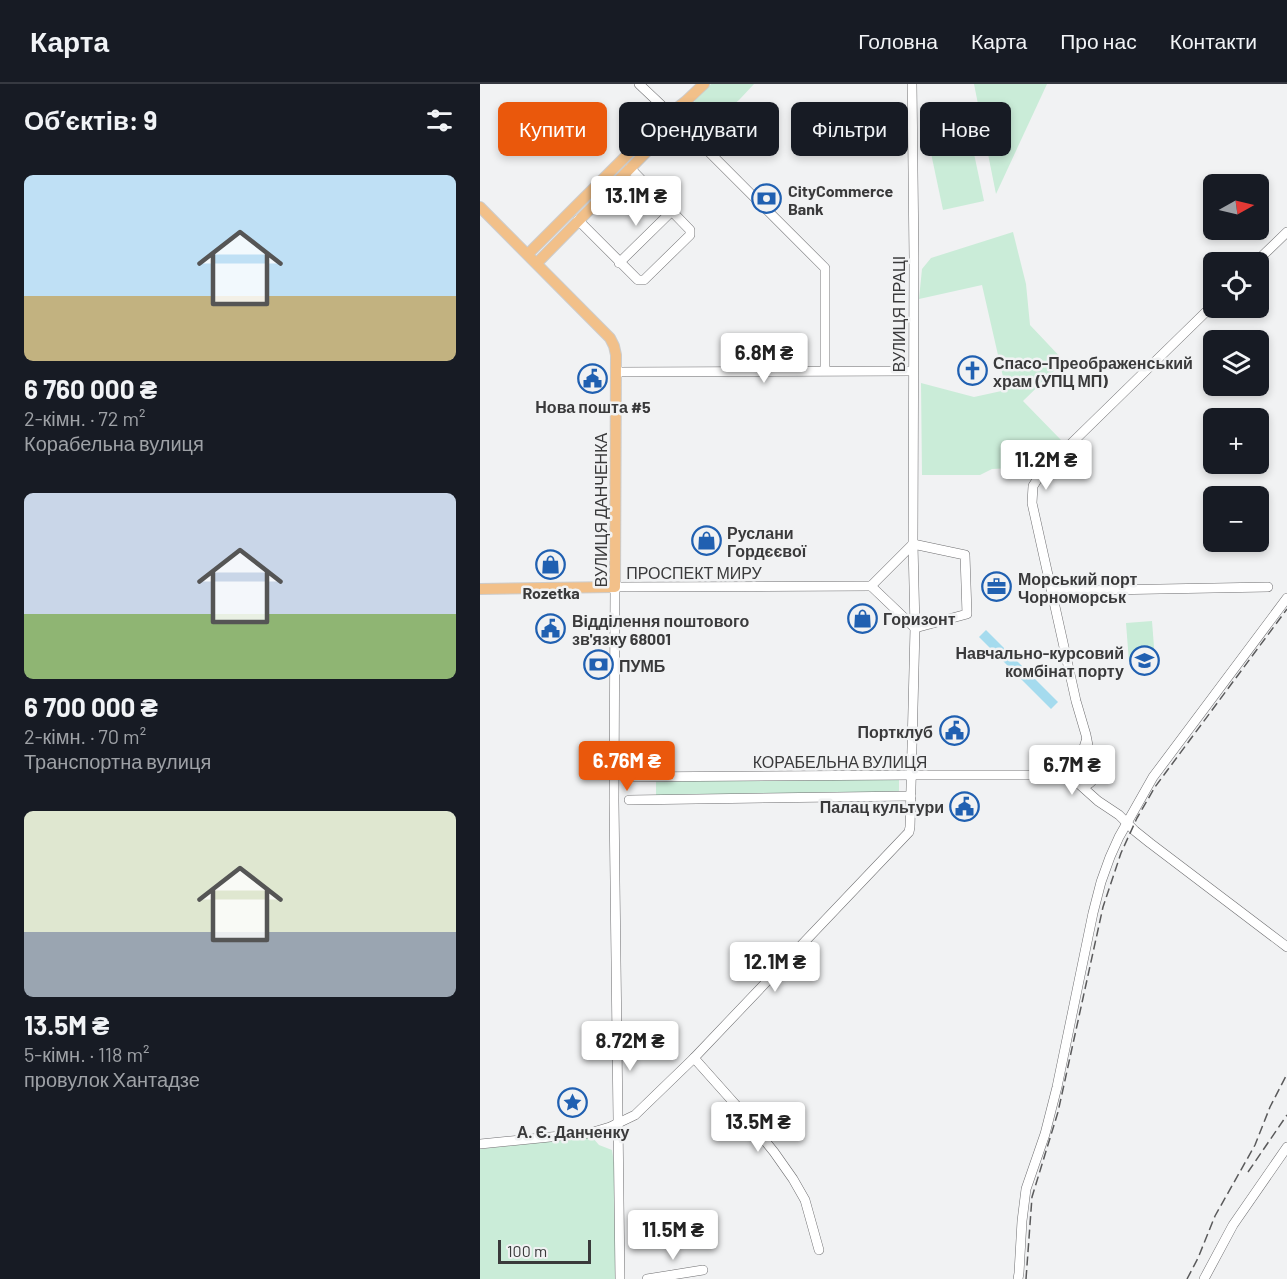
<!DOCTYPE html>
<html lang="uk">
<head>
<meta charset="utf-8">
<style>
	:root { --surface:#171b24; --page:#242831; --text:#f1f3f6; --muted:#9ea1a6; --line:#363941; --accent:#ea580c }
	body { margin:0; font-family:Barlow,sans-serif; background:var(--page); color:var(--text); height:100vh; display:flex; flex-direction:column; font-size:22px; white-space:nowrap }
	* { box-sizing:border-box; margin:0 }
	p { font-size:20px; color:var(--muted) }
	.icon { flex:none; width:33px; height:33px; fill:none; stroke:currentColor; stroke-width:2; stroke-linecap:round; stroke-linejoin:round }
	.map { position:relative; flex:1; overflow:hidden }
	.panel { display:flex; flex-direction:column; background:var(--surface); width:480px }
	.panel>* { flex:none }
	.hud { position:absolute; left:18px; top:18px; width:570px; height:54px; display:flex; gap:12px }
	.needle { width:39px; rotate:82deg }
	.controls { position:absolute; left:723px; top:90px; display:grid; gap:12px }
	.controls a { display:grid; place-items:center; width:66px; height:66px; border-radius:9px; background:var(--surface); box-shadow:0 3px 9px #0003; font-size:30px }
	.scale { position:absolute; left:18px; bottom:15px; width:93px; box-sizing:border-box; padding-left:6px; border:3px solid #3a3a3b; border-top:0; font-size:16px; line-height:21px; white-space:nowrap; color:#3a3a3b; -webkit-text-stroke:4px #f1f2f3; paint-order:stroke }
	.price { position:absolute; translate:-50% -51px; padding:0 14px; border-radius:6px; background:#fff; color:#222; font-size:20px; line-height:39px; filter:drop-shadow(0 2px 3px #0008) }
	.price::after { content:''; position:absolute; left:50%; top:36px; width:18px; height:14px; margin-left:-9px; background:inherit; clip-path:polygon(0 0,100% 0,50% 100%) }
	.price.on { background:var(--accent); color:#fff }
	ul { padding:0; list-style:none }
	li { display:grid; align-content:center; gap:12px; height:318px; padding:0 24px }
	li span { display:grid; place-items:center; height:186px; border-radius:9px; color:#555 }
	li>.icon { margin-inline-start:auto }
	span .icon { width:108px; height:108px; fill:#fffc; stroke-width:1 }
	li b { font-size:26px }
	h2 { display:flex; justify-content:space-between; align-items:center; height:72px; padding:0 24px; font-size:26px }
	.pill { padding:0 21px; border-radius:9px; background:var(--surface); box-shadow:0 3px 9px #0003; font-size:21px; line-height:54px }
	.pill.on { background:var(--accent); color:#fff }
	header { display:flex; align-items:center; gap:36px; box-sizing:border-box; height:84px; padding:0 30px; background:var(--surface); border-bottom:2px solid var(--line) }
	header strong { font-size:28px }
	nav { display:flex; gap:33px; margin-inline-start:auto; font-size:21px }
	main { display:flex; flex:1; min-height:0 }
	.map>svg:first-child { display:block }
	.green { fill:#caecd8 }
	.water { fill:#a5dbee }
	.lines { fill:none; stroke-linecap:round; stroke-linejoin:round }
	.minor-casing { stroke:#6e6e70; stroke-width:10 }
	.major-casing { stroke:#ccc; stroke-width:12 }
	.minor { stroke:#fff; stroke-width:9 }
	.major { stroke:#f2c089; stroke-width:10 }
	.rail { stroke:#5a5a5b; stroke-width:1.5; stroke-dasharray:9 4.5; stroke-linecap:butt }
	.labels { text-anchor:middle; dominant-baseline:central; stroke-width:5; stroke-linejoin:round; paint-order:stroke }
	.poi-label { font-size:16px; font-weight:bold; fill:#3a3a3b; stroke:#f1f2f3; text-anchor:start }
	.street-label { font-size:16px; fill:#3a3a3b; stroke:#f1f2f3 }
</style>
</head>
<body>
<header>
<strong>Карта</strong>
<nav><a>Головна</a><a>Карта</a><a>Про нас</a><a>Контакти</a></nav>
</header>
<main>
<section class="panel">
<h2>Об’єктів: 9<svg class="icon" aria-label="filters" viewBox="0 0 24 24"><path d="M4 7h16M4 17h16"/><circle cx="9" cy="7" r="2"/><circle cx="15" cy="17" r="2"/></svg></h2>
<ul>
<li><span style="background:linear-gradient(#bfe0f5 65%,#c2b280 0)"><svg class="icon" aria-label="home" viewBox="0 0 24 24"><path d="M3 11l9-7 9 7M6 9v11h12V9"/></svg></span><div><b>6 760 000 ₴</b><p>2-кімн. · 72 m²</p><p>Корабельна вулиця</p></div></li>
<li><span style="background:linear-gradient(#c9d6e8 65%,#8fb573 0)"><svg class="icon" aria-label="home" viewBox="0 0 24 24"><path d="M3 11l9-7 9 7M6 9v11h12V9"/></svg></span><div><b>6 700 000 ₴</b><p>2-кімн. · 70 m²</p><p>Транспортна вулиця</p></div></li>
<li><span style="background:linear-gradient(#dfe7d0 65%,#9aa5b1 0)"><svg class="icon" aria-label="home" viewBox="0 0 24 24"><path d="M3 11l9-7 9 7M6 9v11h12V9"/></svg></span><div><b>13.5M ₴</b><p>5-кімн. · 118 m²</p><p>провулок Хантадзе</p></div></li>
</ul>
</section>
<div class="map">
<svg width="807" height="1195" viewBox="0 0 807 1195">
	<rect width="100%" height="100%" fill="#f1f2f3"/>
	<g class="green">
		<polygon points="231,0 274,0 259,16 224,44 218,39 217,36 223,29 214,17"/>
		<polygon points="494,0 567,0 516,110"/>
		<polygon points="485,27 504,117 463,126 444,36"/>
		<polygon points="533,148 546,200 550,241 584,277 543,317 582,357 550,383 512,385 500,391 442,391 441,299 494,313 526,306 502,201 439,215 442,185 451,174"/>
		<polygon points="672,537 675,576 649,578 646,539"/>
		<polygon points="419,693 419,710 176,713 176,696"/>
		<polygon points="112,1053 119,1061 132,1066 135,1085 139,1195 0,1195 0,1065"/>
	</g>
	<polygon class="water" points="506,546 578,618 571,625 499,553"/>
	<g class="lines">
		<defs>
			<g id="minor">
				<polyline points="159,0 196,35 345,184 345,286"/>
				<polyline points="98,136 158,196 164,196 210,151 210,146 150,84"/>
				<polyline points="776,178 807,148"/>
				<polyline points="139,179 192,127"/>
				<polyline points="136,288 433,287"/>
				<polyline points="433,460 485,471 487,530 435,544"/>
				<polyline points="391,502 435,544"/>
				<polyline points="391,502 433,460"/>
				<path d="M572 507C644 505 716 505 788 503"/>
				<circle cx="604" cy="691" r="10"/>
				<polyline points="598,682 606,657"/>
				<polyline points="613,687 606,651 596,617 552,419 553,402 562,388 734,220"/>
				<polyline points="149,693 431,691 572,691 595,685"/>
				<polyline points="599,700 618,717 639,731 655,747 670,759 807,863"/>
				<polyline points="149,716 431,712"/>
				<polyline points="214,974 255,1020 294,1068 313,1095 325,1116 339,1166"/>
				<polyline points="0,1060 110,1049 130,1043 155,1031 214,974 429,748 430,743 435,544 433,460 434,174 432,0"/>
				<polyline points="140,1195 134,717 135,503 391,502"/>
				<polyline points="167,1195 223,1186"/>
				<polyline points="538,1195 539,1189 542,1137 546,1105 565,1050 577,1003 613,829 621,798 630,773 639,753 673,693 807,514"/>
				<polyline points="724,1195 753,1141 807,1063"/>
			</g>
			<g id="major">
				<polyline points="0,123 130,254 134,262 136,271 135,503 0,505"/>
				<polyline points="48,170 183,35 206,17 224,0"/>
				<polyline points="57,179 191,43 204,22"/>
			</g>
		</defs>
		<use href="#minor" class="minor-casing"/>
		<use href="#major" class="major-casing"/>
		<use href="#minor" class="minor"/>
		<use href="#major" class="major"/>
		<g class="rail">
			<polyline points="768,1088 807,1031"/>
			<polyline points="546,1195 552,1113 578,1028 623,823 641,769 657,734 675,703 807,525"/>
			<polyline points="707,1195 718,1174 735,1132 775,1061 790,1023 807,990"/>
		</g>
	</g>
	<defs>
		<symbol id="bank-ring" viewBox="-11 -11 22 22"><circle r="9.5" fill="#f1f2f3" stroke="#2060b1" stroke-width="1.5"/><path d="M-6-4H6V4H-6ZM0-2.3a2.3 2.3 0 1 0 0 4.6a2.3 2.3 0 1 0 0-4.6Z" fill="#2060b1"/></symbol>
		<symbol id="church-ring" viewBox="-11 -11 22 22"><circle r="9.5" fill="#f1f2f3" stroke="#2060b1" stroke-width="1.5"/><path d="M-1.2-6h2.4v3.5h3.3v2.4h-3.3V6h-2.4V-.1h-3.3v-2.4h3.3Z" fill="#2060b1"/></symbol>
		<symbol id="civic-ring" viewBox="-11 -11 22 22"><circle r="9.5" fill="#f1f2f3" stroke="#2060b1" stroke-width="1.5"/><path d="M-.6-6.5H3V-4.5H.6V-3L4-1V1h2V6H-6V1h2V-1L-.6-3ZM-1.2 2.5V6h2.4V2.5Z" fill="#2060b1"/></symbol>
		<symbol id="shop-ring" viewBox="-11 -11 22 22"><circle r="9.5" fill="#f1f2f3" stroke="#2060b1" stroke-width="1.5"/><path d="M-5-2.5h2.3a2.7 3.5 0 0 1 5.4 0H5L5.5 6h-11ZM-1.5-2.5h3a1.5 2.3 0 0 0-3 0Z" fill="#2060b1"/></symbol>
		<symbol id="office-ring" viewBox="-11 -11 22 22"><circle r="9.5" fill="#f1f2f3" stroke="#2060b1" stroke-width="1.5"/><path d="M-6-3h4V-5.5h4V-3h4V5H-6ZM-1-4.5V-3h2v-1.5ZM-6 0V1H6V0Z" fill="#2060b1"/></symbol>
		<symbol id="university-ring" viewBox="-11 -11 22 22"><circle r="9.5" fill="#f1f2f3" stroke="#2060b1" stroke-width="1.5"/><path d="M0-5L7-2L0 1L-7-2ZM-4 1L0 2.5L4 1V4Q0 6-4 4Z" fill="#2060b1"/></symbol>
		<symbol id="sight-ring" viewBox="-11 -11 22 22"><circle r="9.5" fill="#f1f2f3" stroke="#2060b1" stroke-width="1.5"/><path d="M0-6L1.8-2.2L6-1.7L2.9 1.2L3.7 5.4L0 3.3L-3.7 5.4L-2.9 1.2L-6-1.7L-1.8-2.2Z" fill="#2060b1"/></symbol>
	</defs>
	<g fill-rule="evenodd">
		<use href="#bank-ring" x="270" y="98" width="33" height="33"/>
		<use href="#church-ring" x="476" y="270" width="33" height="33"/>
		<use href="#civic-ring" x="96" y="278" width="33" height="33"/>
		<use href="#shop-ring" x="210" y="440" width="33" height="33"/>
		<use href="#shop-ring" x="54" y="464" width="33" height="33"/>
		<use href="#office-ring" x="500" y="486" width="33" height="33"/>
		<use href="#shop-ring" x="366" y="518" width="33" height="33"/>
		<use href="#civic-ring" x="54" y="528" width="33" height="33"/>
		<use href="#university-ring" x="648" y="560" width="33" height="33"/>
		<use href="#bank-ring" x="102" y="564" width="33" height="33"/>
		<use href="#civic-ring" x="458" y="630" width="33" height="33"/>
		<use href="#civic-ring" x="468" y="706" width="33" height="33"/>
		<use href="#sight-ring" x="76" y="1002" width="33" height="33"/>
	</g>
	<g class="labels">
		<g class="poi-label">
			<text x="308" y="106">CityCommerce<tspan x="308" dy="18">Bank</tspan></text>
			<text x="513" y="278">Спасо-Преображенський<tspan x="513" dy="18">храм (УПЦ МП)</tspan></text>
			<text x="113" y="322" text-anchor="middle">Нова пошта #5</text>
			<text x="247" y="448">Руслани<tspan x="247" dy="18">Гордєєвої</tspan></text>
			<text x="538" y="494">Морський порт<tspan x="538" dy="18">Чорноморськ</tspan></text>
			<text x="71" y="508" text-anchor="middle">Rozetka</text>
			<text x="403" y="534">Горизонт</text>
			<text x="92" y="536">Відділення поштового<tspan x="92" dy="18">зв'язку 68001</tspan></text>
			<text x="644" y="568" text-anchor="end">Навчально-курсовий<tspan x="644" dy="18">комбінат порту</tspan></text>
			<text x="139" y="581">ПУМБ</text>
			<text x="453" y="647" text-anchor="end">Портклуб</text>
			<text x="464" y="722" text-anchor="end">Палац культури</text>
			<text x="93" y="1047" text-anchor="middle">А. Є. Данченку</text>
		</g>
		<g class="street-label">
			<text transform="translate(418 230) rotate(-90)">ВУЛИЦЯ ПРАЦІ</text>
			<text transform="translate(120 426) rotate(-90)">ВУЛИЦЯ ДАНЧЕНКА</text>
			<text x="214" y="488">ПРОСПЕКТ МИРУ</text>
			<text x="360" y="677">КОРАБЕЛЬНА ВУЛИЦЯ</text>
		</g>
	</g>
</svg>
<div class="controls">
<a><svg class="needle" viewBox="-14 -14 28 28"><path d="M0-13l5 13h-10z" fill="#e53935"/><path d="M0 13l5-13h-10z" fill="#9ea1a6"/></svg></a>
<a><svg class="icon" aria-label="locate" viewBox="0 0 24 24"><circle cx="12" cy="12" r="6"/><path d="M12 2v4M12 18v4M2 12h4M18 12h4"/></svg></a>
<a><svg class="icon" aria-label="layers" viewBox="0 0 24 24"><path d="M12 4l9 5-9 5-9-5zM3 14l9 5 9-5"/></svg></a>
<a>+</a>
<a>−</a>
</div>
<div class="scale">100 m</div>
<b class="price" style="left:156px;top:143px">13.1M ₴</b>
<b class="price" style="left:284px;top:300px">6.8M ₴</b>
<b class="price" style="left:566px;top:407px">11.2M ₴</b>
<b class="price on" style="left:147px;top:708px">6.76M ₴</b>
<b class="price" style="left:592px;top:712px">6.7M ₴</b>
<b class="price" style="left:295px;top:909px">12.1M ₴</b>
<b class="price" style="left:150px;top:988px">8.72M ₴</b>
<b class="price" style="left:278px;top:1069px">13.5M ₴</b>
<b class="price" style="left:193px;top:1177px">11.5M ₴</b>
<div class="hud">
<a class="pill on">Купити</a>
<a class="pill">Орендувати</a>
<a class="pill">Фільтри</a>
<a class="pill">Нове</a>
</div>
</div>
</main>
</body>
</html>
